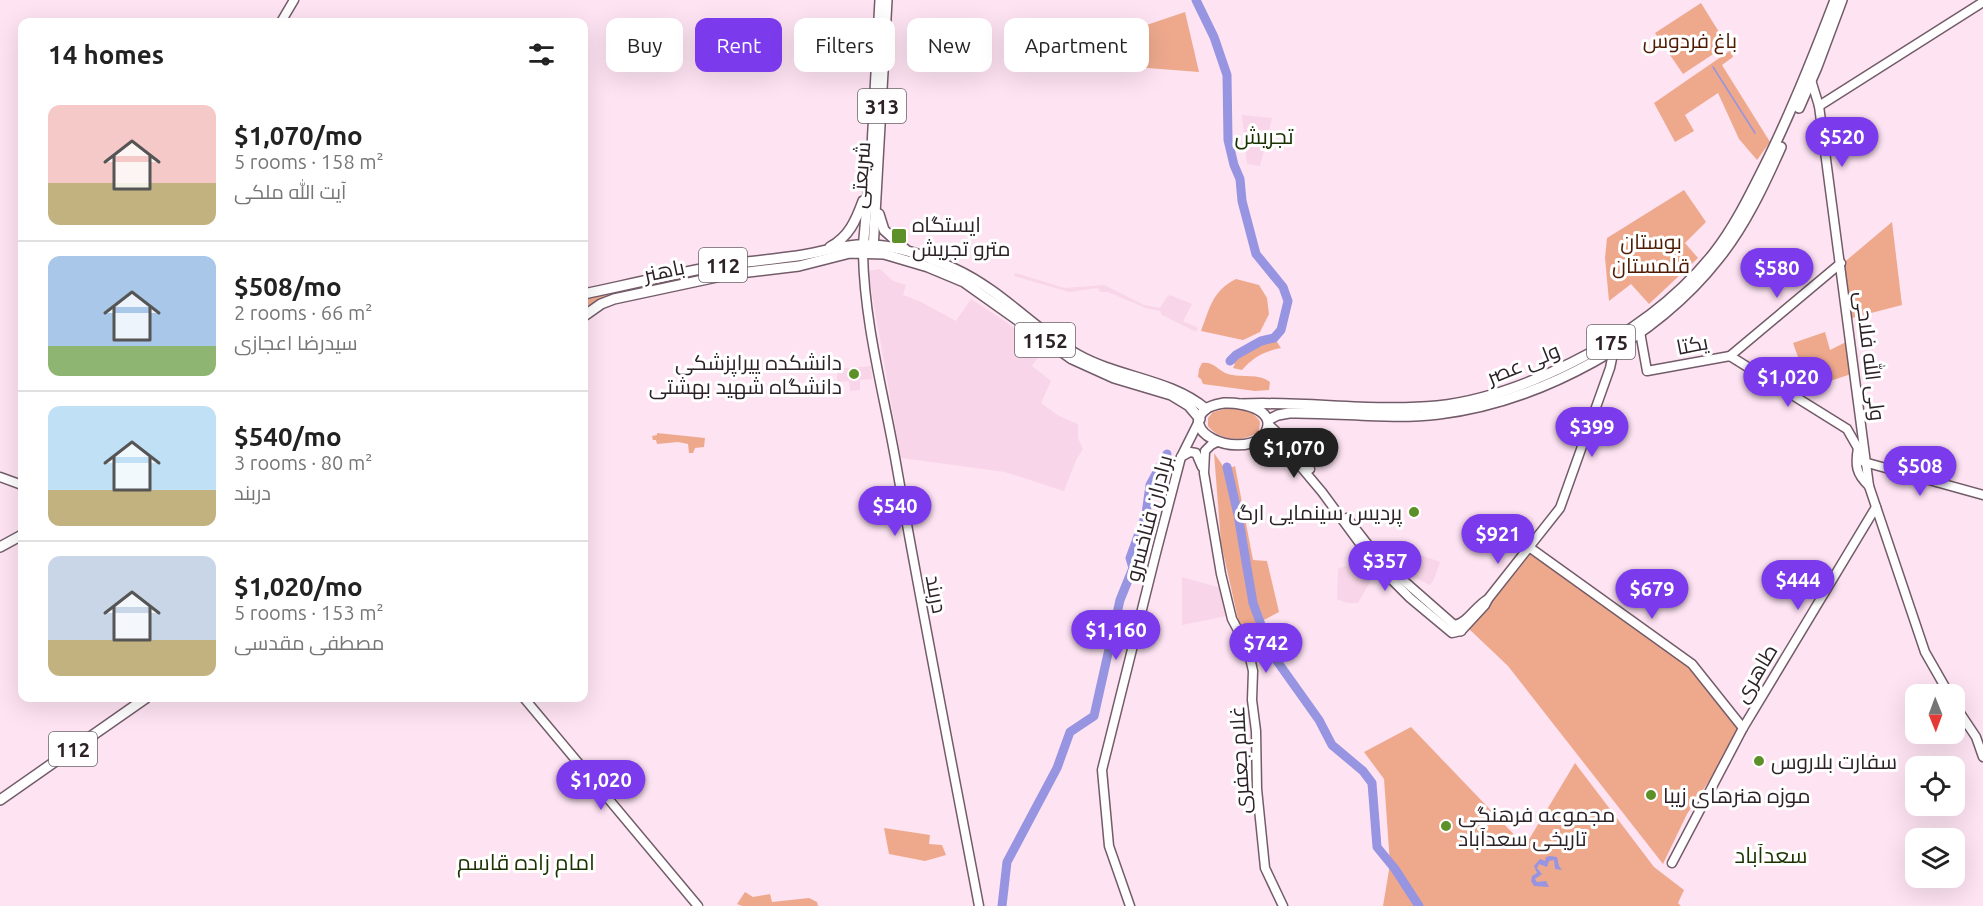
<!DOCTYPE html>
<html lang="en">
<head>
<meta charset="utf-8">
<style>
	:root { --surface:#fff; --page:#f2f2f2; --text:#222; --muted:#767676; --line:#e0e0e0; --accent:#7c3aed }
	body { margin:0; font-family:Ubuntu,Cairo,sans-serif; background:var(--page); color:var(--text); height:100vh; display:flex; flex-direction:column; font-size:22px; white-space:nowrap }
	* { box-sizing:border-box; margin:0 }
	p { font-size:20px; color:var(--muted) }
	.icon { flex:none; width:33px; height:33px; fill:none; stroke:currentColor; stroke-width:2; stroke-linecap:round; stroke-linejoin:round }
	.map { position:relative; flex:1; overflow:hidden }
	.side { position:absolute; left:18px; top:18px; width:570px; height:684px; display:flex; flex-direction:column; background:var(--surface); border-radius:12px; box-shadow:0 6px 24px #0002 }
	.side>* { flex:none }
	.hud { position:absolute; left:606px; top:18px; width:570px; height:54px; display:flex; gap:12px }
	.needle { width:39px; rotate:179deg }
	.fabs { position:absolute; left:1905px; top:684px; display:grid; gap:12px }
	.fabs a { display:grid; place-items:center; width:60px; height:60px; border-radius:12px; background:var(--surface); box-shadow:0 6px 24px #0002; font-size:30px }
	.price { position:absolute; translate:-50% -51px; padding:0 14px; border-radius:21px; background:var(--accent); color:#fff; font-size:20px; line-height:39px; filter:drop-shadow(0 2px 3px #0008) }
	.price::after { content:''; position:absolute; left:50%; top:36px; width:18px; height:14px; margin-left:-9px; background:inherit; clip-path:polygon(0 0,100% 0,50% 100%) }
	.price.on { background:#222; color:#fff }
	ul { padding:0; list-style:none }
	li { display:flex; align-items:center; gap:18px; height:150px; padding:0 30px }
	li+li { border-top:2px solid var(--line) }
	li span { display:grid; place-items:center; flex:none; width:168px; height:120px; border-radius:12px; color:#555 }
	li>.icon { margin-inline-start:auto }
	span .icon { width:72px; height:72px; fill:#fffc; stroke-width:1 }
	li b { font-size:26px }
	h2 { display:flex; justify-content:space-between; align-items:center; height:72px; padding:0 30px; font-size:26px }
	.chip { padding:0 21px; border-radius:12px; background:var(--surface); box-shadow:0 6px 24px #0002; font-size:21px; line-height:54px }
	.chip.on { background:var(--accent); color:#fff }
	.map>svg:first-child { display:block }
	.built { fill:#f8d5e8 }
	.green { fill:#eea98d }
	.water { fill:#9794e1 }
	.lines { fill:none; stroke-linecap:round; stroke-linejoin:round }
	.stream { stroke:#9794e1; stroke-width:1.5 }
	.river { stroke:#9794e1; stroke-width:9 }
	.secondary-casing { stroke:#735c69; stroke-width:11 }
	.primary-casing { stroke:#735c69; stroke-width:12 }
	.secondary { stroke:#fff; stroke-width:8 }
	.primary { stroke:#fff; stroke-width:9 }
	.poi-dot { fill:#5d9028; stroke:#fff; stroke-width:2 }
	.labels { text-anchor:middle; dominant-baseline:central; stroke-width:6; stroke-linejoin:round; paint-order:stroke }
	.shield { fill:#fff; stroke:#6b6468; stroke-width:1.5 }
	.shield-label { font-size:20px; font-weight:bold; fill:#2c2227 }
	.park-label { font-size:21px; fill:#4f1b02; stroke:#fff }
	.street-label { font-size:21px; fill:#2c2227; stroke:#fff }
	.poi-label { font-size:21px; fill:#2c2227; stroke:#fff; text-anchor:start }
	.neighbourhood-label { font-size:22px; fill:#1a3200; stroke:#fff }
</style>
</head>
<body>
<div class="map">
<svg width="1983" height="906" viewBox="0 0 1983 906">
	<rect width="100%" height="100%" fill="#fee3f2"/>
	<g class="built">
		<polygon points="1242,115 1272,118 1260,166 1247,164"/>
		<polygon points="880,269 893,281 906,285 903,295 919,301 956,321 971,299 1006,322 1041,348 1040,351 1041,353 1032,366 1051,381 1041,403 1059,416 1078,424 1078,438 1083,449 1076,460 1064,491 1005,472 901,458 868,271"/>
		<polygon points="1015,273 1065,288 1104,285 1144,305 1160,308 1166,298 1170,295 1192,304 1183,321 1198,328 1196,332 1162,315 1160,311 1146,308 1108,292 1100,292 1098,288 1069,292 1014,276"/>
		<polygon points="871,366 872,379 860,380 860,390 850,391 849,381 837,382 837,369"/>
		<polygon points="1415,553 1440,562 1434,579 1430,585 1407,574"/>
		<polygon points="1366,558 1377,569 1358,603 1347,603 1337,599 1338,569"/>
		<polygon points="1182,577 1221,588 1227,616 1182,625"/>
	</g>
	<g class="green">
		<polygon points="1701,3 1727,45 1683,74 1655,33"/>
		<polygon points="1185,12 1199,72 1109,65 1111,48 1123,33"/>
		<polygon points="1731,50 1733,57 1722,65 1770,142 1757,160 1739,139 1718,93 1685,115 1694,131 1675,142 1654,103"/>
		<polygon points="1684,190 1706,222 1685,243 1698,258 1649,304 1631,284 1609,301 1605,258 1607,238"/>
		<polygon points="1892,222 1902,305 1848,319 1841,265"/>
		<polygon points="847,248 805,261 674,281 610,296 597,300 584,310 584,298 712,272 794,261"/>
		<path d="M1236 279 1259 285 1267 298 1269 314 1260 332 1243 340 1201 331C1210 308 1212 291 1236 279Z"/>
		<polygon points="1825,332 1830,350 1846,342 1851,374 1795,393 1774,379 1798,357 1793,343"/>
		<path d="M1275 339 1281 348C1265 351 1253 357 1242 370L1233 368 1235 364 1231 362C1242 349 1260 343 1275 339Z"/>
		<path d="M1202 363C1214 361 1218 371 1228 374 1241 378 1259 373 1270 382L1269 390 1255 391 1203 384 1201 379 1198 377 1199 369Z"/>
		<path d="M1225 409C1238 409 1253 409 1260 422L1259 431C1245 443 1219 441 1208 426V418L1213 412Z"/>
		<polygon points="657,433 705,438 704,447 695,448 693,453 689,453 688,444 678,442 657,444 656,440 653,440 652,436 657,435"/>
		<polygon points="1214,453 1225,469 1236,519 1256,623 1240,628 1221,543"/>
		<polygon points="1235,466 1253,560 1267,561 1279,612 1262,621 1256,605 1230,468"/>
		<polygon points="1529,551 1689,666 1738,728 1713,775 1687,814 1663,864 1508,666 1468,628 1483,614"/>
		<polygon points="1411,727 1525,846 1575,763 1654,867 1684,890 1678,903 1681,906 1383,906 1390,864 1384,779 1364,752"/>
		<polygon points="884,828 930,835 929,844 942,845 946,855 925,861 889,854"/>
		<polygon points="745,892 753,897 770,894 772,902 809,898 817,902 818,906 742,906 737,904"/>
	</g>
	<polygon class="water" points="1550,856 1557,857 1559,866 1562,870 1555,869 1554,860 1549,861 1547,867 1539,864 1537,868 1542,874 1535,879 1537,882 1546,881 1549,887 1534,886 1531,881 1532,876 1537,873 1534,866 1540,859 1545,861 1546,857"/>
	<g class="lines">
		<polyline class="stream" points="1713,67 1755,133"/>
		<g class="river">
			<polyline points="1196,0 1214,37 1227,75 1228,140 1234,165 1240,179 1242,201 1256,254 1283,287 1288,301 1281,330 1274,338 1261,341 1236,355 1230,361"/>
			<polyline points="1227,467 1238,515 1253,603 1267,641 1277,661 1319,720 1332,745 1363,771 1372,783 1377,847 1395,869 1419,906"/>
			<polyline points="1002,906 1007,862 1057,768 1070,732 1094,716 1120,600 1133,568 1130,558 1146,514 1150,485 1167,454"/>
		</g>
		<defs>
			<g id="secondary">
				<polyline points="281,22 294,0"/>
				<polyline points="1808,78 1811,80 1819,106 1869,486 1925,652 1949,694"/>
				<polyline points="1819,106 1983,2"/>
				<path d="M863 252C864 323 884 394 896 463 922 611 951 758 979 906"/>
				<polyline points="1640,332 1647,371 1730,356 1847,429 1863,457"/>
				<polyline points="1730,356 1841,263"/>
				<polyline points="1268,424 1286,441 1310,469"/>
				<polyline points="1262,438 1275,442 1285,448 1322,492 1372,560 1410,598 1452,633 1461,631"/>
				<polyline points="1217,442 1211,445 1205,451 1204,473 1221,574 1232,619 1248,649 1253,671 1252,700 1256,731 1257,789 1265,868 1283,906"/>
				<path d="M1858 448C1855 465 1856 474 1869 486"/>
				<polyline points="1181,457 1190,452 1196,453 1202,467"/>
				<polyline points="1864,462 1983,495"/>
				<polyline points="0,477 22,485"/>
				<polyline points="1347,518 1379,559 1461,631"/>
				<polyline points="1529,547 1692,664 1743,728"/>
				<polyline points="1488,599 1560,508 1610,368 1614,349"/>
				<path d="M1454 625C1468 623 1475 606 1488 599L1485 605 1461 631"/>
				<polyline points="524,698 698,906"/>
				<polyline points="1954,704 1976,737 1983,757"/>
				<polyline points="1672,863 1743,728 1876,507"/>
				<polyline points="1130,906 1109,846 1102,770 1156,553 1181,457 1199,421"/>
			</g>
			<g id="primary">
				<polyline points="1799,108 1817,67 1842,0"/>
				<polyline points="879,214 884,230 905,249"/>
				<path d="M830 247C849 237 856 220 863 201"/>
				<polyline points="863,250 872,147 880,0"/>
				<polyline points="873,250 887,0"/>
				<path d="M584 294C626 285 669 275 712 267 740 262 769 260 797 256 823 252 847 243 873 245 900 246 931 258 955 269 1001 290 1035 330 1078 355 1119 378 1170 379 1206 409"/>
				<polyline points="584,316 601,304 614,299 731,274 799,266 850,253 884,254 928,267 964,282 1072,359 1114,378 1171,395 1189,406 1200,419"/>
				<path d="M1224 403C1244 402 1283 411 1262 438 1232 458 1179 430 1206 409 1211 405 1219 404 1224 403Z"/>
				<path d="M1241 404C1306 401 1372 412 1437 406 1484 401 1529 384 1571 363 1624 337 1676 301 1714 253 1733 229 1748 199 1762 171 1790 116 1813 58 1835 0"/>
				<path d="M1268 420 1278 415 1289 413C1339 412 1390 420 1439 414 1540 402 1656 339 1719 258 1745 226 1764 185 1781 147"/>
				<polyline points="0,547 22,535"/>
				<polyline points="0,800 146,698"/>
			</g>
		</defs>
		<use href="#secondary" class="secondary-casing"/>
		<use href="#primary" class="primary-casing"/>
		<use href="#secondary" class="secondary"/>
		<use href="#primary" class="primary"/>
	</g>
	<g class="poi-dot">
		<rect x="891" y="228" width="16" height="16" rx="3"/>
		<circle cx="854" cy="374" r="6"/>
		<circle cx="1414" cy="512" r="6"/>
		<circle cx="1759" cy="761" r="6"/>
		<circle cx="1651" cy="795" r="6"/>
		<circle cx="1446" cy="826" r="6"/>
	</g>
	<g class="labels">
		<g class="shield">
			<rect x="858" y="89" width="48" height="34" rx="4.5"/>
			<rect x="699" y="248" width="48" height="34" rx="4.5"/>
			<rect x="1015" y="323" width="60" height="34" rx="4.5"/>
			<rect x="1587" y="325" width="48" height="34" rx="4.5"/>
			<rect x="49" y="732" width="48" height="34" rx="4.5"/>
		</g>
		<g class="shield-label">
			<text x="882" y="106">313</text>
			<text x="723" y="265">112</text>
			<text x="1045" y="340">1152</text>
			<text x="1611" y="342">175</text>
			<text x="73" y="749">112</text>
		</g>
		<g class="park-label">
			<text x="1690" y="40">باغ فردوس</text>
			<text x="1651" y="241">بوستان<tspan x="1651" dy="24">قلمستان</tspan></text>
		</g>
		<g class="street-label">
			<text transform="translate(860 175) rotate(-86)">شریعتی</text>
			<text transform="translate(664 270) rotate(-12)">باهنر</text>
			<text transform="translate(1692 344) rotate(-11)">یکتا</text>
			<text transform="translate(1871 356) rotate(83)">ولی‌ الله فلاحی</text>
			<text transform="translate(1523 363) rotate(-22)">ولی عصر</text>
			<text transform="translate(1148 518) rotate(-75)">برادران فناخسرو</text>
			<text transform="translate(937 594) rotate(79)">دربند</text>
			<text transform="translate(1755 673) rotate(-59)">طاهری</text>
			<text transform="translate(1239 760) rotate(-93)">غلام جعفری</text>
		</g>
		<g class="poi-label">
			<text x="912" y="224">ایستگاه<tspan x="912" dy="24">مترو تجریش</tspan></text>
			<text x="842" y="362" text-anchor="end">دانشکده پیراپزشکی<tspan x="842" dy="24">دانشگاه شهید بهشتی</tspan></text>
			<text x="1402" y="512" text-anchor="end">پردیس سینمایی ارگ</text>
			<text x="1771" y="761">سفارت بلاروس</text>
			<text x="1663" y="795">موزه هنرهای زیبا</text>
			<text x="1458" y="814">مجموعه فرهنگی<tspan x="1458" dy="24">تاریخی سعدآباد</tspan></text>
		</g>
		<g class="neighbourhood-label">
			<text x="1264" y="135">تجریش</text>
			<text x="1771" y="854">سعدآباد</text>
			<text x="526" y="861">امام زاده قاسم</text>
		</g>
	</g>
</svg>
<div class="fabs">
<a><svg class="needle" viewBox="-14 -14 28 28"><path d="M0-13l5 13h-10z" fill="#e53935"/><path d="M0 13l5-13h-10z" fill="#767676"/></svg></a>
<a><svg class="icon" aria-label="locate" viewBox="0 0 24 24"><circle cx="12" cy="12" r="6"/><path d="M12 2v4M12 18v4M2 12h4M18 12h4"/></svg></a>
<a><svg class="icon" aria-label="layers" viewBox="0 0 24 24"><path d="M12 4l9 5-9 5-9-5zM3 14l9 5 9-5"/></svg></a>
</div>
<b class="price" style="left:1842px;top:168px">$520</b>
<b class="price" style="left:1777px;top:299px">$580</b>
<b class="price" style="left:1788px;top:408px">$1,020</b>
<b class="price" style="left:1592px;top:458px">$399</b>
<b class="price on" style="left:1294px;top:479px">$1,070</b>
<b class="price" style="left:1920px;top:497px">$508</b>
<b class="price" style="left:895px;top:537px">$540</b>
<b class="price" style="left:1498px;top:565px">$921</b>
<b class="price" style="left:1385px;top:592px">$357</b>
<b class="price" style="left:1798px;top:611px">$444</b>
<b class="price" style="left:1652px;top:620px">$679</b>
<b class="price" style="left:1116px;top:661px">$1,160</b>
<b class="price" style="left:1266px;top:674px">$742</b>
<b class="price" style="left:601px;top:811px">$1,020</b>
<div class="hud">
<a class="chip">Buy</a>
<a class="chip on">Rent</a>
<a class="chip">Filters</a>
<a class="chip">New</a>
<a class="chip">Apartment</a>
</div>
<section class="side">
<h2>14 homes<svg class="icon" aria-label="filters" viewBox="0 0 24 24"><path d="M4 7h16M4 17h16"/><circle cx="9" cy="7" r="2"/><circle cx="15" cy="17" r="2"/></svg></h2>
<ul>
<li><span style="background:linear-gradient(#f6c9c9 65%,#c2b280 0)"><svg class="icon" aria-label="home" viewBox="0 0 24 24"><path d="M3 11l9-7 9 7M6 9v11h12V9"/></svg></span><div><b>$1,070/mo</b><p>5 rooms · 158 m²</p><p>آیت الله ملکی</p></div></li>
<li><span style="background:linear-gradient(#a9c7e8 75%,#8fb573 0)"><svg class="icon" aria-label="home" viewBox="0 0 24 24"><path d="M3 11l9-7 9 7M6 9v11h12V9"/></svg></span><div><b>$508/mo</b><p>2 rooms · 66 m²</p><p>سیدرضا اعجازی</p></div></li>
<li><span style="background:linear-gradient(#bfe0f5 70%,#c2b280 0)"><svg class="icon" aria-label="home" viewBox="0 0 24 24"><path d="M3 11l9-7 9 7M6 9v11h12V9"/></svg></span><div><b>$540/mo</b><p>3 rooms · 80 m²</p><p>دربند</p></div></li>
<li><span style="background:linear-gradient(#c9d6e8 70%,#c2b280 0)"><svg class="icon" aria-label="home" viewBox="0 0 24 24"><path d="M3 11l9-7 9 7M6 9v11h12V9"/></svg></span><div><b>$1,020/mo</b><p>5 rooms · 153 m²</p><p>مصطفی مقدسی</p></div></li>
</ul>
</section>
</div>
</body>
</html>
